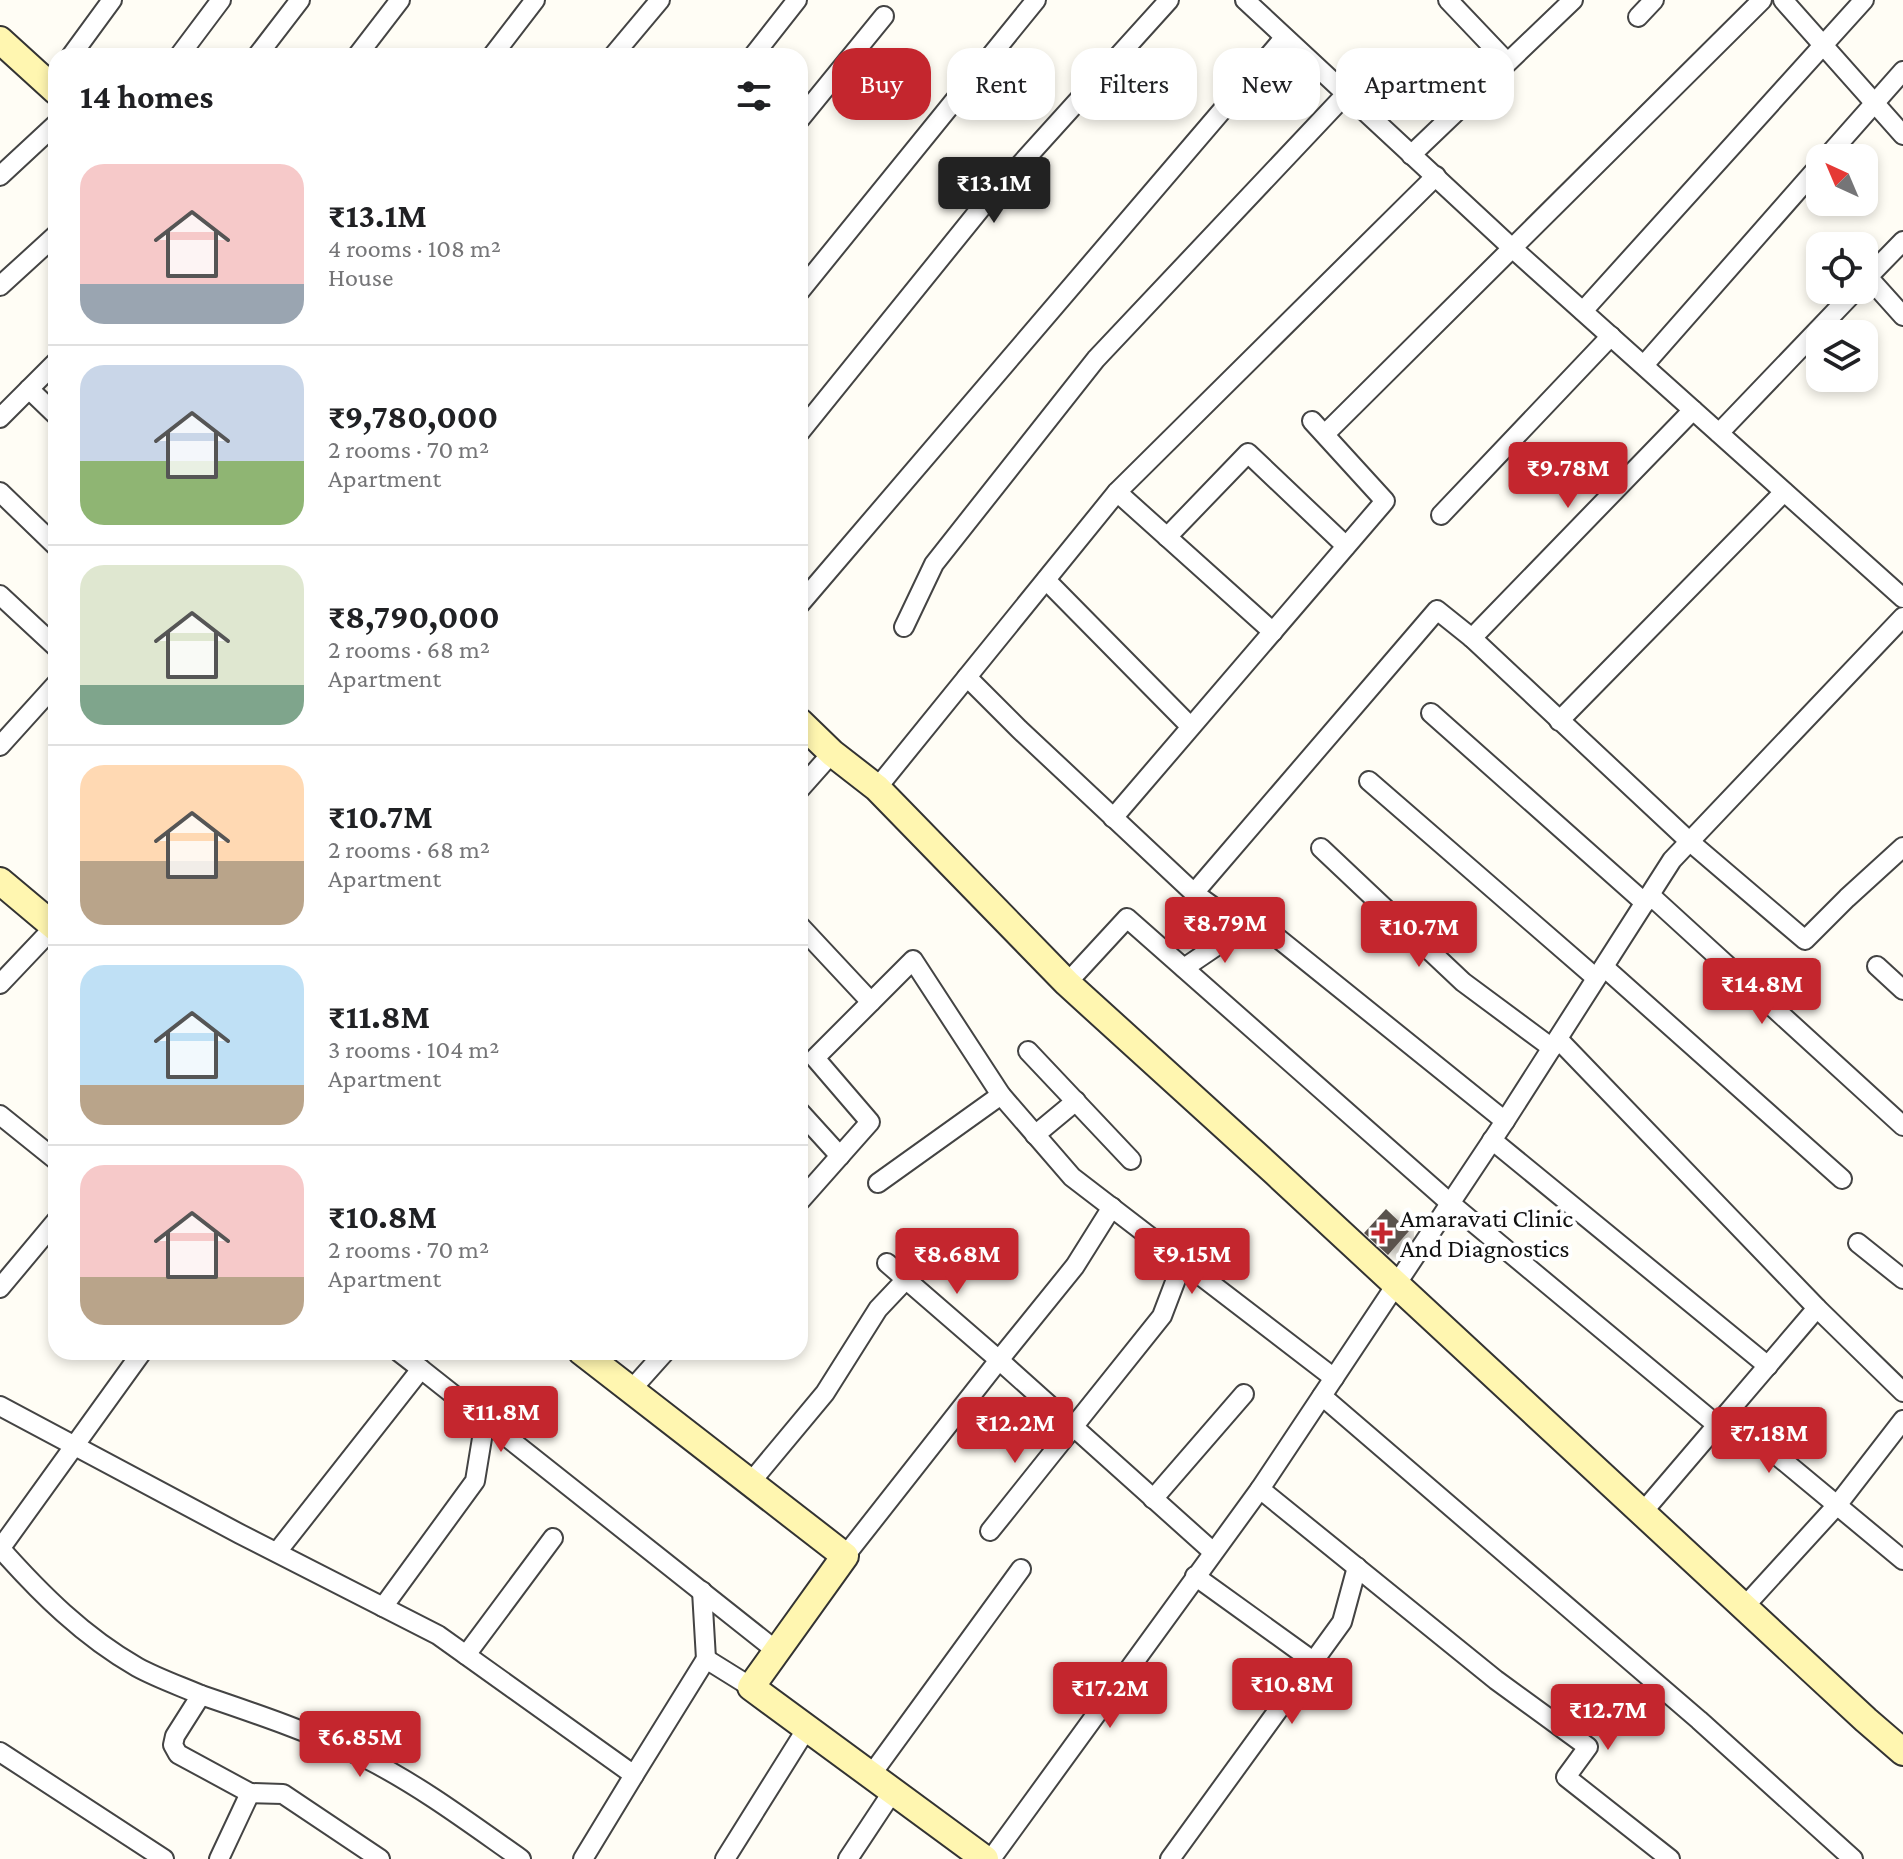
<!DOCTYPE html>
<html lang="en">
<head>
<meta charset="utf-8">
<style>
	:root { --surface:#fff; --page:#f2f2f2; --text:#202124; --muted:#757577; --line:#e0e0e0; --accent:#c4262e }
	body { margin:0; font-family:"Crimson Pro",serif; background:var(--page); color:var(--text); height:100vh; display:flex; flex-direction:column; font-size:30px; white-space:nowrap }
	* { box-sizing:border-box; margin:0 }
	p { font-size:26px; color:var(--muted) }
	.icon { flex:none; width:44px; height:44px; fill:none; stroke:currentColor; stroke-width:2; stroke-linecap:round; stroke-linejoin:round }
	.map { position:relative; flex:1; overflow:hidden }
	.drawer { position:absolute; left:48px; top:48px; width:760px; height:1312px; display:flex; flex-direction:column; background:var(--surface); border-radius:24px; box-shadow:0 4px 12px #0003 }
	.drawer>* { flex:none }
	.banner { position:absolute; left:832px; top:48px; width:760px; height:72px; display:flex; gap:16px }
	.needle { width:52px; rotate:316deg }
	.buttons { position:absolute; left:1806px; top:144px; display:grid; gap:16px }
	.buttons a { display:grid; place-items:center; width:72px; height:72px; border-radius:16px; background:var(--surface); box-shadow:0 4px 12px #0003; font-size:40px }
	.price { position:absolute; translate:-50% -68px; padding:0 18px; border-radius:8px; background:var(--accent); color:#fff; font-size:26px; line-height:52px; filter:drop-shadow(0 2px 4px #0008) }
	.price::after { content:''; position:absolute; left:50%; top:48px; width:24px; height:18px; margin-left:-12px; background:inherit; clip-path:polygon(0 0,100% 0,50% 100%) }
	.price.active { background:#222; color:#fff }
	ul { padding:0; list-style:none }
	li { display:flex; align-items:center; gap:24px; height:200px; padding:0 32px }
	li+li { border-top:2px solid var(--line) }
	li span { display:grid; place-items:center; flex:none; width:224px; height:160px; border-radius:24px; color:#555 }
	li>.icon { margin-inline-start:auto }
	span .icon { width:96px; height:96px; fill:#fffc; stroke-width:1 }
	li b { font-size:34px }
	h2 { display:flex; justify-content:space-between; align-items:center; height:96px; padding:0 32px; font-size:34px }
	.chip { padding:0 28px; border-radius:24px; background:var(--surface); box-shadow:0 4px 12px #0003; font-size:28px; line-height:72px }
	.chip.active { background:var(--accent); color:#fff }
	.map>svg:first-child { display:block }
	.building { fill:#5a524d; filter:url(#shadow) }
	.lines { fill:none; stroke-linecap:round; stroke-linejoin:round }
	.street-casing { stroke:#444; stroke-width:22 }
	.secondary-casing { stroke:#333; stroke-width:30 }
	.street { stroke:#fff; stroke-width:18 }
	.secondary { stroke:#fff6b0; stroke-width:26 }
	.poi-dot { fill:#c4262e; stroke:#fff; stroke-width:3 }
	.labels { text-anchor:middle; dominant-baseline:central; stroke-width:8; stroke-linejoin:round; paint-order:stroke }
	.poi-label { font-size:26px; fill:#111; stroke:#fff; text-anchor:start }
</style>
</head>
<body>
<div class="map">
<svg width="1903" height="1859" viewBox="0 0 1903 1859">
	<defs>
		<filter id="shadow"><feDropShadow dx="8" dy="4.5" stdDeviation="4" flood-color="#0004"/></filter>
	</defs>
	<rect width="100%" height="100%" fill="#fffdf5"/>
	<polygon class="building" points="1386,1209 1409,1231 1388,1255 1364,1233"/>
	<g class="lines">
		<defs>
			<g id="street">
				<polyline points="1245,0 1511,247 1903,598"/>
				<polyline points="1448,0 1507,62"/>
				<polyline points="1783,0 1903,135"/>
				<polyline points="1638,17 1654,0"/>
				<polyline points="71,56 112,0"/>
				<polyline points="179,56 221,0"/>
				<polyline points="257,56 300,0"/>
				<polyline points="357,56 400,0"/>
				<polyline points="492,56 535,0"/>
				<polyline points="613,56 660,0"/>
				<polyline points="753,56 797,0"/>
				<polyline points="800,119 884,16"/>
				<polyline points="1411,155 1573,0"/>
				<polyline points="1826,158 1903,71"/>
				<polyline points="0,176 56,124"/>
				<polyline points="1868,277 1903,316"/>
				<polyline points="1864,281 1903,241"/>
				<polyline points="0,286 56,235"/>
				<polyline points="800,291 1036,0"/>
				<polyline points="1583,311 1864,0"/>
				<polyline points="1644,365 1820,165"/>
				<polyline points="29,389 56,415"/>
				<polyline points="0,418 56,362"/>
				<polyline points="800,432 981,208 1169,0"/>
				<polyline points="1719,433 1856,290"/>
				<polyline points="1325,434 1762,0"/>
				<polyline points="0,492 56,546"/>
				<polyline points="1117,492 1273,632"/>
				<polyline points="1441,515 1611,336"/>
				<polyline points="1167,537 1248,453 1346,546"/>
				<polyline points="1046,580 1190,726"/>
				<polyline points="0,595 56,647"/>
				<polyline points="800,604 1284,38"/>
				<polyline points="904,627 934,564 1096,359 1346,94"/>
				<polyline points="1472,638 1693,410"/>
				<polyline points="967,677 1019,729 1194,893 1243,928 1274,935 1505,1121"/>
				<polyline points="1431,713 1645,903"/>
				<polyline points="1559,721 1784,492"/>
				<polyline points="0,746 56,684"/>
				<polyline points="1369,781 1596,978"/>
				<polyline points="877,788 1117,492 1436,176"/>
				<polyline points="800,789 832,753"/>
				<polyline points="1113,818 1385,501 1312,421"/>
				<polyline points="1321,848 1463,982 1552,1048"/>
				<polyline points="1194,893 1437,610 1472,638 1689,841 1805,940 1847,898 1903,847"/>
				<polyline points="1650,895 1903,1126"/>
				<polyline points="800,926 871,1002"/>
				<polyline points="1877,966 1903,990"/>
				<polyline points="1604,967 1842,1179"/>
				<polyline points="1184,968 1243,928"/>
				<polyline points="1067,983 1127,918 1450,1203 1717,1425"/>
				<polyline points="0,984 56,925"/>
				<polyline points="1558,1039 1817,1308 1903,1392"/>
				<polyline points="1028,1051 1131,1160"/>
				<polyline points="800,1112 840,1156"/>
				<polyline points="0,1115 56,1160"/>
				<polyline points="1035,1135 1076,1101"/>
				<polyline points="1492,1140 1768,1366"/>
				<polyline points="878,1183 1001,1095"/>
				<polyline points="800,1201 870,1122 815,1058 913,960 1001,1095 1072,1177 1334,1378"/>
				<polyline points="1858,1243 1903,1279"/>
				<polyline points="887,1263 999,1360 1075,1266 1112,1207"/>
				<polyline points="0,1288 56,1221"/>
				<polyline points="399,1352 421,1369"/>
				<polyline points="631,1390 665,1352"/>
				<polyline points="1322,1396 1699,1720 1853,1859"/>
				<polyline points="0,1406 240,1534 438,1635 634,1775 706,1659 751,1687"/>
				<polyline points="1727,1414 1903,1560"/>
				<polyline points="750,1483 825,1393 878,1309 930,1254"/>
				<polyline points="1260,1489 1496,1680 1588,1747 1566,1777 1670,1859"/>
				<polyline points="1153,1499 1244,1394"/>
				<polyline points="1642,1513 1817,1308"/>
				<polyline points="990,1531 1162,1316 1183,1261"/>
				<path d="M0 1548C41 1594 83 1636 137 1667 157 1678 180 1686 201 1695L175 1736 173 1745 178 1754 250 1793 219 1859"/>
				<polyline points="0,1549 142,1352"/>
				<polyline points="277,1552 421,1369 778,1652"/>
				<polyline points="845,1556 999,1360 1212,1551"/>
				<polyline points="1195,1576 1313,1661"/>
				<polyline points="702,1591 706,1659"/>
				<polyline points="383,1607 475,1481 485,1420"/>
				<polyline points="1744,1607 1838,1504 1903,1420"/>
				<polyline points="466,1655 553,1538"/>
				<path d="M201 1695C257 1714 313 1733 367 1759 422 1787 471 1824 521 1859"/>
				<polyline points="0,1752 164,1859"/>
				<polyline points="871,1775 1021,1569"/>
				<polyline points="250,1793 283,1794 380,1859"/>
				<polyline points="583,1859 634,1775"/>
				<polyline points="725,1859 807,1728"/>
				<polyline points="848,1859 893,1791"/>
				<polyline points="991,1859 1260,1489 1505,1121 1672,860 1903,617"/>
				<polyline points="1170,1859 1342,1622 1357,1567"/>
			</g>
			<g id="secondary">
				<polyline points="0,40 56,91"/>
				<polyline points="800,722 832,753 877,788 1067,983 1276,1173 1866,1720 1903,1752"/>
				<polyline points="0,881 56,928"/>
				<polyline points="582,1352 845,1556 751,1687 985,1859"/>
			</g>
		</defs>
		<use href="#street" class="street-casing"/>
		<use href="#secondary" class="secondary-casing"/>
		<use href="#street" class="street"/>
		<use href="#secondary" class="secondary"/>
	</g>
	<path class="poi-dot" d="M1378 1221h8v8h8v8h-8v8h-8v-8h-8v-8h8z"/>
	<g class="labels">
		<g class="poi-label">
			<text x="1400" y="1218">Amaravati Clinic<tspan x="1400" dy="30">And Diagnostics</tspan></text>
		</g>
	</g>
</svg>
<div class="buttons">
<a><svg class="needle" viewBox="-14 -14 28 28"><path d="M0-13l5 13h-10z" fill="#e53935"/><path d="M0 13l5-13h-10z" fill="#757577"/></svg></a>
<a><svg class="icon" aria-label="locate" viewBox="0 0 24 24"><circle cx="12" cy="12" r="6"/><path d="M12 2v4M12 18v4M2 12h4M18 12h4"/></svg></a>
<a><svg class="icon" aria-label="layers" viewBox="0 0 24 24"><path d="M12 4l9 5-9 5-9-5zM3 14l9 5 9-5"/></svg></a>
</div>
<b class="price active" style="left:994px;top:225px">₹13.1M</b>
<b class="price" style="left:1568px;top:510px">₹9.78M</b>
<b class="price" style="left:1225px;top:965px">₹8.79M</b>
<b class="price" style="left:1419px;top:969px">₹10.7M</b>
<b class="price" style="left:1762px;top:1026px">₹14.8M</b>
<b class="price" style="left:957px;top:1296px">₹8.68M</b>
<b class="price" style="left:1192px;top:1296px">₹9.15M</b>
<b class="price" style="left:501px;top:1454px">₹11.8M</b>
<b class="price" style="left:1015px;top:1465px">₹12.2M</b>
<b class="price" style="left:1769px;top:1475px">₹7.18M</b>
<b class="price" style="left:1292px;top:1726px">₹10.8M</b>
<b class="price" style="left:1110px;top:1730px">₹17.2M</b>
<b class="price" style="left:1608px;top:1752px">₹12.7M</b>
<b class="price" style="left:360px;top:1779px">₹6.85M</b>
<div class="banner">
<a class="chip active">Buy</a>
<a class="chip">Rent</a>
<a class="chip">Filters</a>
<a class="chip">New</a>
<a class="chip">Apartment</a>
</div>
<section class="drawer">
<h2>14 homes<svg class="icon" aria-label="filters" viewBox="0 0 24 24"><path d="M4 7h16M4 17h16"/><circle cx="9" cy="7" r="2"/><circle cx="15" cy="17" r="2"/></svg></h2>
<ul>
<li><span style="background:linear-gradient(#f6c9c9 75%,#9aa5b1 0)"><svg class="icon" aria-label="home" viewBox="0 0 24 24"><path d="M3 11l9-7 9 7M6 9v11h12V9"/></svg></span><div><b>₹13.1M</b><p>4 rooms · 108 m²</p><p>House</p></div></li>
<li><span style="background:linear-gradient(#c9d6e8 60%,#8fb573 0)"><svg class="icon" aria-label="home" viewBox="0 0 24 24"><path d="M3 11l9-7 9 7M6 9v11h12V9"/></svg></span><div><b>₹9,780,000</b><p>2 rooms · 70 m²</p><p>Apartment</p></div></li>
<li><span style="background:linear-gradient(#dfe7d0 75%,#7fa58c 0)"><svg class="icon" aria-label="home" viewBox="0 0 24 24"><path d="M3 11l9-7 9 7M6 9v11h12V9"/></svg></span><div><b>₹8,790,000</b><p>2 rooms · 68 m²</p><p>Apartment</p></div></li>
<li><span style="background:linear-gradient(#ffd9b3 60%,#b9a48a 0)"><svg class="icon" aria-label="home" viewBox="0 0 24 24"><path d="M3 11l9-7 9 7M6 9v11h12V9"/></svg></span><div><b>₹10.7M</b><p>2 rooms · 68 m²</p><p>Apartment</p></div></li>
<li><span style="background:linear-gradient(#bfe0f5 75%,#b9a48a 0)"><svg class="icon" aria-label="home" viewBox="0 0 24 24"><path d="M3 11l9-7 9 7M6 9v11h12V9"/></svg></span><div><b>₹11.8M</b><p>3 rooms · 104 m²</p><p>Apartment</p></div></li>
<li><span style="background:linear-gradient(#f6c9c9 70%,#b9a48a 0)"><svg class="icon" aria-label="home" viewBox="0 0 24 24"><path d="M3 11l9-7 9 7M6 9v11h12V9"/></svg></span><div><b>₹10.8M</b><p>2 rooms · 70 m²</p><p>Apartment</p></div></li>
</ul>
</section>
</div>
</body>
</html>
